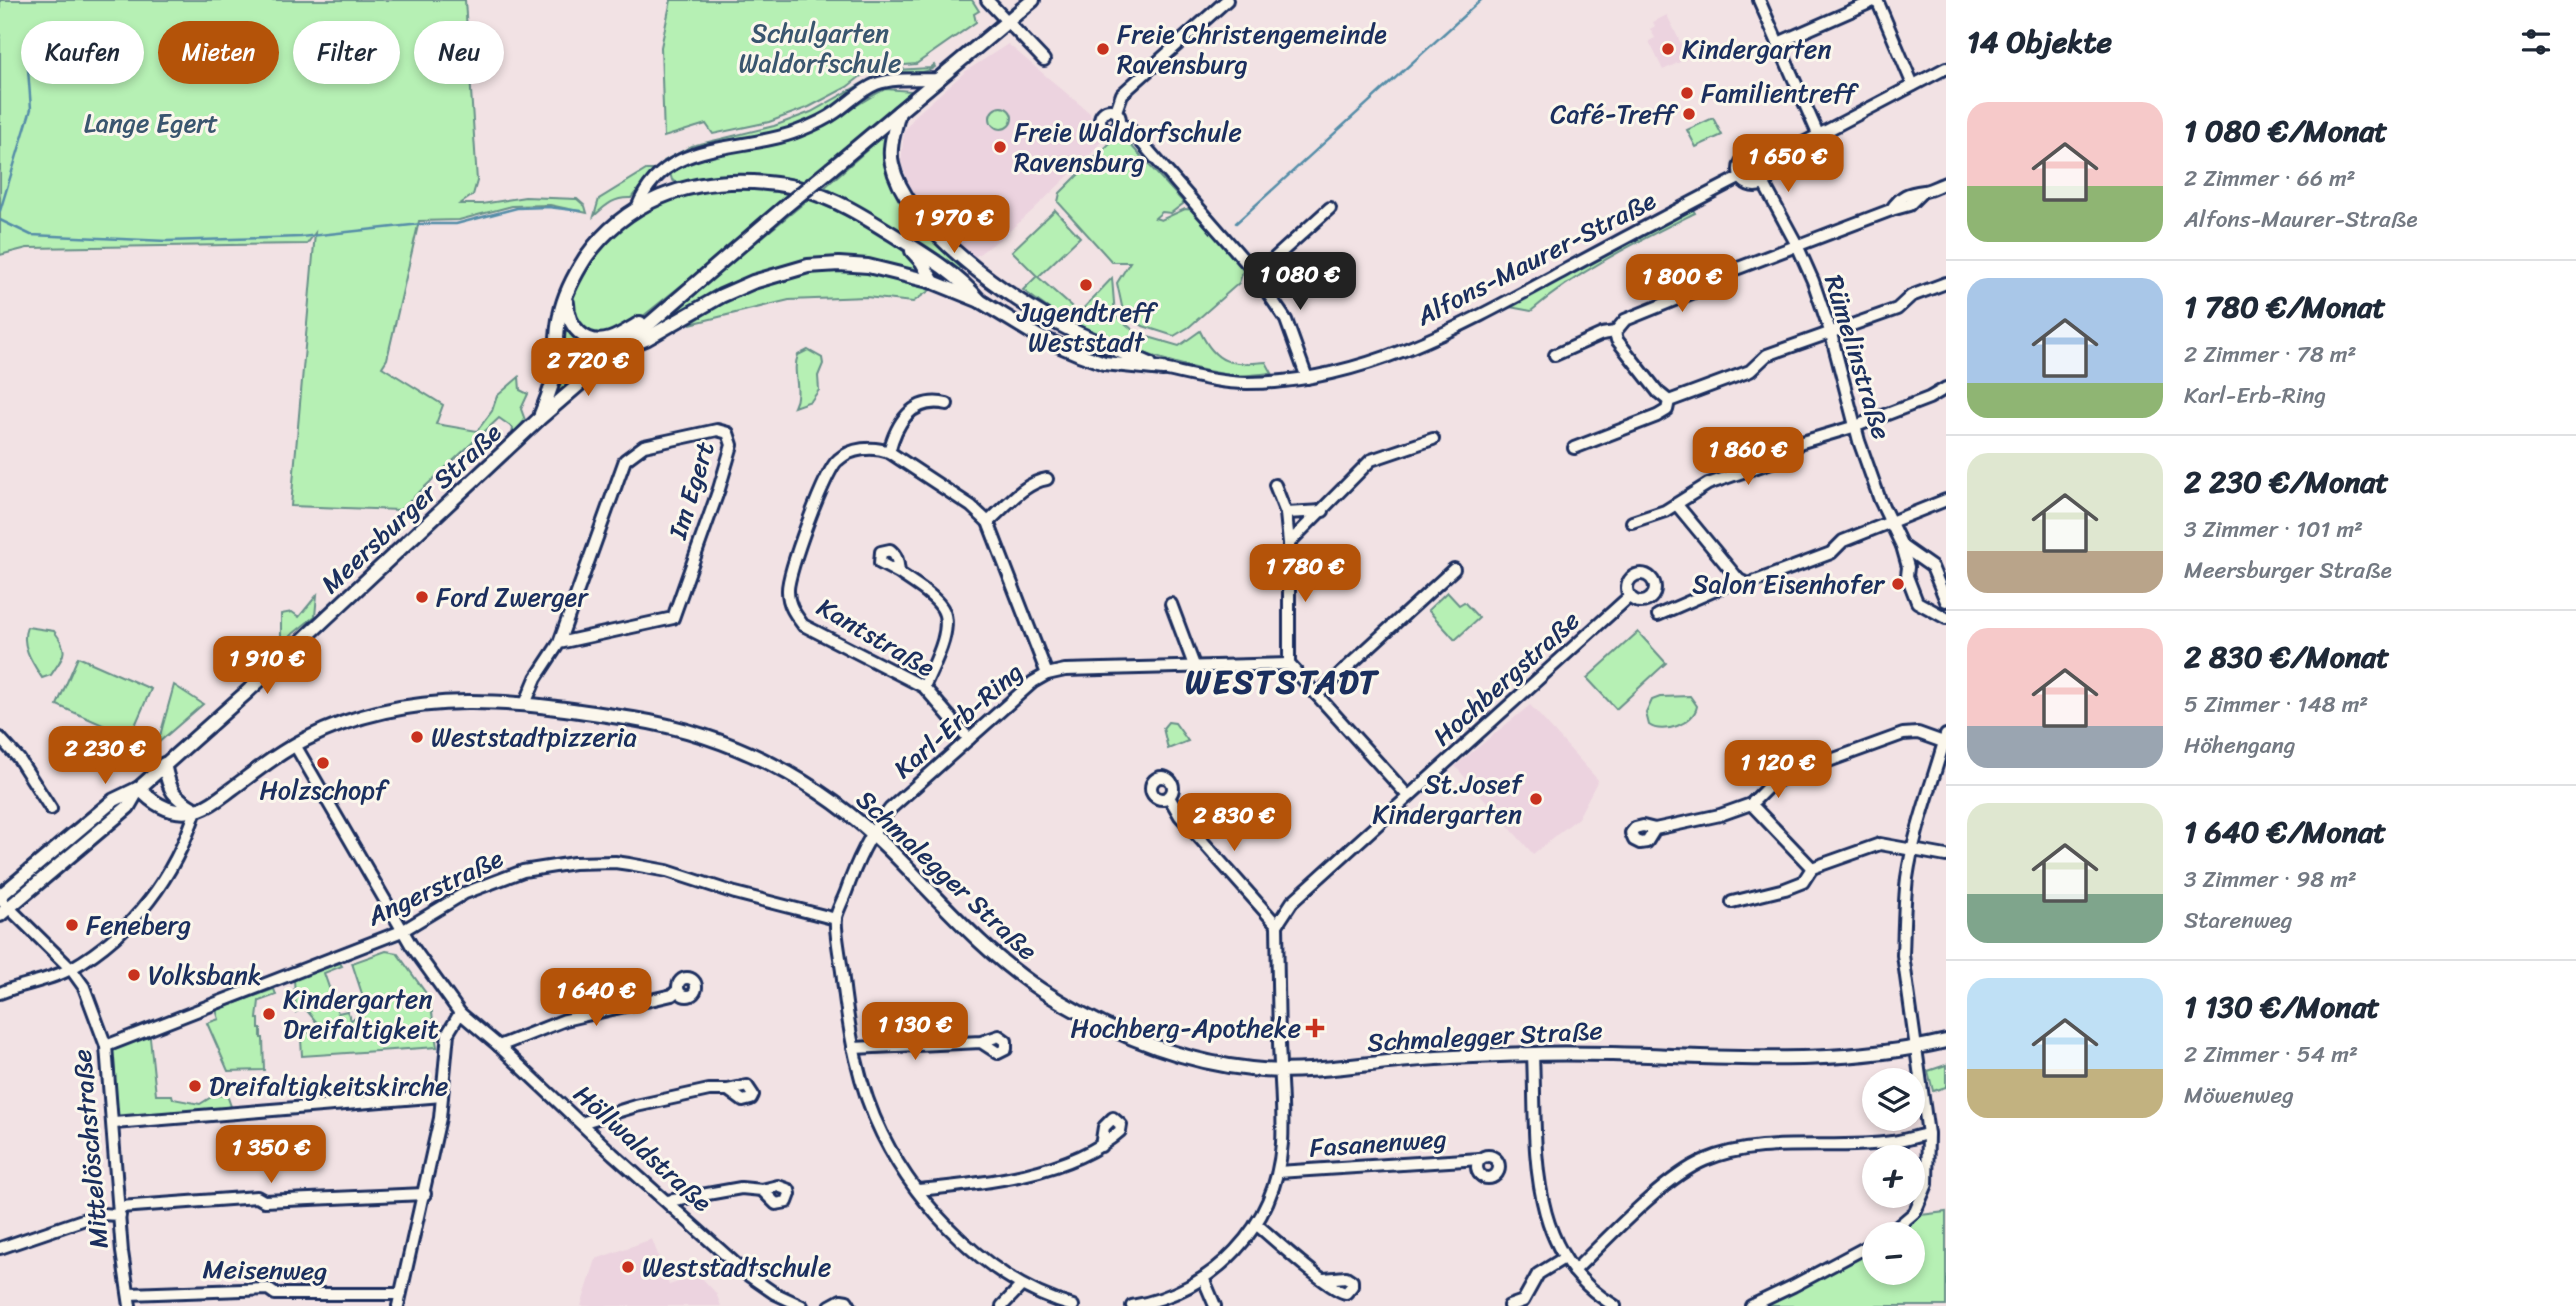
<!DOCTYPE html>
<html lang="de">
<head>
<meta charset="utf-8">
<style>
	:root { --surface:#fff; --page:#f6f6f7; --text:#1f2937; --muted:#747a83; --line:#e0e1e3; --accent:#b45309 }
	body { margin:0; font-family:Sriracha,sans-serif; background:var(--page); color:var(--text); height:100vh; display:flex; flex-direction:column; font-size:26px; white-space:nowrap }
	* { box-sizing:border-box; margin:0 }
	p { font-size:23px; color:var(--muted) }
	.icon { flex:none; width:38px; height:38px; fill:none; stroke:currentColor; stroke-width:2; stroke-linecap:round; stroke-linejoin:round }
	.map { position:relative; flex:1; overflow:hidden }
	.details { display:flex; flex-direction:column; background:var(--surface); width:630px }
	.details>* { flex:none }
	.hud { position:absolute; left:21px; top:21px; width:665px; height:63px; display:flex; gap:14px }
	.fabs { position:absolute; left:1862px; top:1068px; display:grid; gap:14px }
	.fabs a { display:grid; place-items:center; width:63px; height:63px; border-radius:50%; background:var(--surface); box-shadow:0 4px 10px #0003; font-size:35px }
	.price { position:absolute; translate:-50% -60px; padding:0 16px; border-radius:14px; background:var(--accent); color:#fff; font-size:23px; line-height:46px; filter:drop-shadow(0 2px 4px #0008) }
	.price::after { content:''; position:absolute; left:50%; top:42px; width:21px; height:16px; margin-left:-10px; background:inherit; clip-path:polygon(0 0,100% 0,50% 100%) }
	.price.on { background:#222; color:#fff }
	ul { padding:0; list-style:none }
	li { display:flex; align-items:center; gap:21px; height:175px; padding:0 21px }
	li+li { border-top:2px solid var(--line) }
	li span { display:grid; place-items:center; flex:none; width:196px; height:140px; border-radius:21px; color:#555 }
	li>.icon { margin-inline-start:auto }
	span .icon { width:84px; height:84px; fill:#fffc; stroke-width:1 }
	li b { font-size:30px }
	h2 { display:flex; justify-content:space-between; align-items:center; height:84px; padding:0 21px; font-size:30px }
	.pill { padding:0 24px; border-radius:32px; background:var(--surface); box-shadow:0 4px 10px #0003; font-size:24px; line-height:63px }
	.pill.on { background:var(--accent); color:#fff }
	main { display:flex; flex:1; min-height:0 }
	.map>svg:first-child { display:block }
	.built { fill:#ecd3df }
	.green { fill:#b6f0b4; stroke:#689089; stroke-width:2 }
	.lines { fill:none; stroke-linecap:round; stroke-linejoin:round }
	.stream { stroke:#558da8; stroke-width:2.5 }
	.minor-casing { stroke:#1b2f5e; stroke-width:16 }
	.tertiary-casing { stroke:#1b2f5e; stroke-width:18 }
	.minor { stroke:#fbf7ec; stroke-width:10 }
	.tertiary { stroke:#fbf7ec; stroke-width:12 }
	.tertiary-bridge-casing { stroke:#1b2f5e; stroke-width:18; stroke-linecap:butt }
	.tertiary-bridge { stroke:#fbf7ec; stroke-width:12 }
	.poi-dot { fill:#c8321e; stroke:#fbf7ec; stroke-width:2.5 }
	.labels { text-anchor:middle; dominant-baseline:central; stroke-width:6; stroke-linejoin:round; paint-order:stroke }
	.park-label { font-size:26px; fill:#3a566f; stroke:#fbf7ec }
	.poi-label { font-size:26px; fill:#1b2f5e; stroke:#fbf7ec; text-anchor:start }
	.street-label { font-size:26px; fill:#1b2f5e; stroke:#fbf7ec }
	.district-label { font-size:33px; font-weight:bold; letter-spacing:2px; fill:#1b2f5e; stroke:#fbf7ec }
</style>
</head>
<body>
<main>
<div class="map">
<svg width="1946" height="1306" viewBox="0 0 1946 1306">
	<rect width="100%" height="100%" fill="#f2e2e4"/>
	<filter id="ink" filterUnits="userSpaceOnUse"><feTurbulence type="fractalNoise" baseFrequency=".0143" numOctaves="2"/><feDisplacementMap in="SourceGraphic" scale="14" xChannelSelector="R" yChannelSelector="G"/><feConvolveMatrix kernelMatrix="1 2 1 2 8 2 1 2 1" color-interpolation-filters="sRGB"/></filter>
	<g filter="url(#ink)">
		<g class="built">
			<polygon points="1667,15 1688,58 1663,70 1649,41 1655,38 1650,29 1655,26 1653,22"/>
			<polygon points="1008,44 1090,113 1092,126 1102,140 1092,153 1032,211 1004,236 972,259 933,219 910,190 901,162 904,131 916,115 966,71"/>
			<polygon points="1530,705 1598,780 1578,818 1533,854 1455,766"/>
			<polygon points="652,1239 669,1285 699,1275 716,1293 721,1306 581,1306 596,1259"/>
		</g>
		<g class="green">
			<polygon points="0,0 465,0 477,181 473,195 460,204 482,204 525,197 577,199 585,206 587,213 550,205 512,206 459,220 419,221 387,359 382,367 443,405 436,424 477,431 492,411 497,396 519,377 520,390 528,394 521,409 525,420 512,435 513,428 499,418 400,510 291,506 315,233 307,244 27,248 0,255"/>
			<polygon points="671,0 972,0 979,11 974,14 976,22 916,64 882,67 861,76 847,87 809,107 769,122 713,134 706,124 664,137 661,47"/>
			<path d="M934 65 935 67C922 76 909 71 894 72 889 73 883 75 878 77 852 86 830 112 801 125 754 145 710 133 663 164L664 161 692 146 774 126 811 112 879 74 895 70 930 68Z"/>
			<path d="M885 89 912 91 890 109 832 168 803 181 746 174 678 183 672 180 670 173C683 166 695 158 710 155 736 148 765 149 790 141 825 129 853 105 885 89Z"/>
			<circle cx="1001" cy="118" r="11"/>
			<polygon points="1713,118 1722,135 1696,147 1687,130"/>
			<path d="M893 127C892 143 890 160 891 177 894 209 940 245 963 266L954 273 906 237 825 187Z"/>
			<polygon points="1113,140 1127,141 1184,203 1171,213 1162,212 1155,218 1161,220 1185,209 1195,210 1244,268 1239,283 1189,327 1174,336 1143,326 1123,311 1117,283 1130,262 1112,262 1058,202 1060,193"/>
			<path d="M646 170H654L631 198C614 197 606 205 594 216L599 199Z"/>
			<path d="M721 188 762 189 794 195 637 321C616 333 590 345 576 320 570 311 569 300 571 289 575 275 586 264 596 253 604 244 612 234 621 225 645 202 689 191 721 188Z"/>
			<path d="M810 198C847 216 903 239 925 275L821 261 783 266 749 278 643 335Z"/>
			<path d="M1692 208 1695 213C1639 241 1579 270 1531 311L1510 307Z"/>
			<path d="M1055 210 1080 237 1038 277 1079 313 1112 278 1115 315 1138 334 1179 346 1200 331C1216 365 1231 365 1266 362L1272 373C1259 374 1247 376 1234 375 1191 371 1110 344 1071 323 1054 314 1038 301 1023 290L1037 276 1012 251Z"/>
			<path d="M821 269H859L933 288 913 302 866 297 789 300 690 324C731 295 772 278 821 269Z"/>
			<path d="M562 320C576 344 589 350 616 342L552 399Z"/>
			<path d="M808 350 822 358 823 364 818 376 819 390 811 401 794 407C803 390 791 373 798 355Z"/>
			<polygon points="1447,592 1459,605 1464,602 1479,618 1455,640 1428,610"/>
			<polygon points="317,595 315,616 284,641 281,640 281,614 292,612 299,617"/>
			<path d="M27 627 54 631C70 652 64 655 51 675L42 678C32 662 20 645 27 627Z"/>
			<polygon points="1638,632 1666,663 1616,709 1587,678"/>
			<polygon points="78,657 151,689 130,737 57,705"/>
			<polygon points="174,685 203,704 158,743"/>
			<path d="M1690 696 1697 706C1694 724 1663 735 1649 725L1646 713 1652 700 1660 697Z"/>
			<polygon points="1168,722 1175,723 1188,741 1168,749 1163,728"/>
			<polygon points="386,951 397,953 430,999 437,1047 302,1056 301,1039 318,1024 304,1007 296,1012 294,979 340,963 342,966 324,973 338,1013 347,1011 351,1020 359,1017 356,1007 365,1003 352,963"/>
			<polygon points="274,989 276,995 259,1001 257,1019 259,1019 259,1028 261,1028 261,1038 263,1038 264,1070 228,1071 207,1023 219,1019 216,1010"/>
			<polygon points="149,1028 156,1095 172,1095 173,1099 200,1104 213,1096 227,1095 233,1112 114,1123 106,1046"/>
			<polygon points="1946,1065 1946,1087 1933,1091 1928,1071"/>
			<polygon points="1946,1212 1946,1306 1761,1306 1874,1249 1874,1272 1913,1272 1913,1234 1896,1234 1921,1215"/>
		</g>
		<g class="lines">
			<g class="stream">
				<polyline points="0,211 31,109 28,69 29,44"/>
				<polyline points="0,220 31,235 167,241 301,237 421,224 456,224 517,208 548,207 581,211"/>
				<polyline points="1236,223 1481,0"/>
			</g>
			<defs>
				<g id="minor">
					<polyline points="987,0 1044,60"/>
					<polyline points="1759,0 1818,134"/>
					<polyline points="1877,0 1913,85"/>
					<polyline points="1778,43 1876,0"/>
					<circle cx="1110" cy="120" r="10"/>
					<polyline points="1116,111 1122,94 1227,0"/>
					<polyline points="1119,124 1129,128 1250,267 1286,320 1307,378"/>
					<circle cx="1755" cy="170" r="16"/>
					<polyline points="1769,161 1946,68"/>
					<polyline points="1764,184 1797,245 1813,281 1831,334 1859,441 1880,500 1902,546 1908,567 1907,576 1917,602 1946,618"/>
					<path d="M637 208C665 136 740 154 798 131 811 126 825 120 836 112 849 103 861 90 876 84 895 77 919 80 940 79"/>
					<polyline points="1891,210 1909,205 1922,192"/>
					<polyline points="1256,275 1330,208"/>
					<polyline points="1615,332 1617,340 1658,392 1669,401"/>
					<path d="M1555 355 1602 334 1615 332 1625 320 1699 290 1712 278 1891 210C1901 195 1908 193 1924 191 1931 190 1939 185 1946 183"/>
					<path d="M1163 369C1191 375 1219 383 1247 383 1364 383 1468 323 1567 269 1625 238 1682 207 1741 177"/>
					<polyline points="1574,448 1657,416 1667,410 1669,401 1750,371 1767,355 1897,309 1911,296 1946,283"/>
					<path d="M889 452C896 424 912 396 947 404"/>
					<polyline points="1275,485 1286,513 1289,543 1289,664"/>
					<polyline points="1677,505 1739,580"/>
					<polyline points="1286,513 1323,511"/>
					<path d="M988 522C1005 507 1025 482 1047 479"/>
					<polyline points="1632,522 1665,511 1708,484 1786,457 1799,443 1856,426 1929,398 1946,388"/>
					<polyline points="1289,543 1371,460 1433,439"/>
					<polyline points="1902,546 1932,567 1946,601"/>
					<path d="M899 573 880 563 881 552 890 550C898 556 898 564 899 573 913 583 933 594 942 608 955 628 932 668 924 687"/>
					<circle cx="1641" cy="588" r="14"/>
					<polyline points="1171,604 1195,668"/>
					<polyline points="1658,615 1739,580 1748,584 1831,553 1843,541 1946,500"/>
					<polyline points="1317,695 1454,569"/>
					<polyline points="525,704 536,678 559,643 673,618 719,489 732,445 728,433 717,430 644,446 625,460 559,643"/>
					<polyline points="0,738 19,759 51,809"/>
					<path d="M969 739 924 687 803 625C795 614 788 605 788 591 787 574 825 470 838 460 851 448 873 446 889 452L971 506 988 522 1047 674"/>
					<polyline points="1946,743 1918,733 1903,734 1790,775 1771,784 1751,804 1812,868 1880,844 1946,856"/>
					<polyline points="295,745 411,945 460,1013 499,1046 613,1154 748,1275 774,1293 802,1306"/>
					<circle cx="1162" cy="788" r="11"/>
					<polyline points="1169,797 1180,816 1277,925"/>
					<polyline points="1655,829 1647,842 1640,843 1634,840 1631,833 1635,828 1643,826 1655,829 1720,815 1751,804"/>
					<polyline points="0,899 71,969 84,987 106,1046 122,1252 130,1306"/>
					<polyline points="1732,902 1785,889 1803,882 1812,868"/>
					<circle cx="687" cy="987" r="9"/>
					<path d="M0 993C23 983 50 981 72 968 133 933 175 876 196 810"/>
					<polyline points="106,1046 402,931 465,893 523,871 574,863 615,862 629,864 667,871 735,893 836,919"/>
					<polyline points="499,1046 565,1020 672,995 678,990"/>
					<polyline points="853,1048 981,1042 999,1036 1006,1041 1006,1049 998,1053 981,1042"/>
					<path d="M1533 1054C1537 1145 1524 1253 1615 1306"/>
					<polyline points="114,1123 442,1096"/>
					<polyline points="581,1123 636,1106 709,1090 728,1090 747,1086 753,1095 751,1099 743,1101 728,1090"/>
					<circle cx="1488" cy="1167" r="11"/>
					<polyline points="1278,1172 1480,1159"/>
					<path d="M918 1190C981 1184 1071 1175 1120 1131L1121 1125 1113 1118 1104 1127 1101 1146"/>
					<polyline points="668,1201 741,1188 762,1190 778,1186 789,1190 790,1194 787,1202 776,1204 762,1190"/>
					<polyline points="120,1207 257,1197 264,1201 425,1194"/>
					<path d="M1256 1224C1271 1236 1331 1292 1346 1293L1352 1286V1281L1346 1277 1324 1279"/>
					<path d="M1889 1234 1915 1212 1927 1184 1928 1134 1903 955C1904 929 1904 903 1907 878 1914 830 1933 782 1946 735"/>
					<polyline points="0,1248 100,1214 120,1215"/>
					<path d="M1574 1271C1607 1239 1664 1177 1705 1160 1763 1136 1831 1151 1892 1142 1904 1141 1916 1136 1928 1134"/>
					<polyline points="1204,1280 1215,1306"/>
					<polyline points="129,1294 268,1289 275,1294 400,1294"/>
					<polyline points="398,1306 440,1118 448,1033 460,1013"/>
					<polyline points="830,1306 841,1300 847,1301 850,1306"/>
					<polyline points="1002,1306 1021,1286"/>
					<path d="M1073 1306C991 1283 919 1209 882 1134 858 1086 849 1032 843 980 842 965 834 930 836 917 838 909 843 900 846 892 857 861 869 835 890 809L1033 682 1047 674 1065 670 1289 664 1408 796"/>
					<path d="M1132 1306C1213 1292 1276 1227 1282 1143 1284 1109 1280 1076 1279 1042 1278 1003 1278 964 1277 925L1292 902 1630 596"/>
					<polyline points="1509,1306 1523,1301 1538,1274 1564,1258"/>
					<polyline points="1751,1306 1793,1286 1874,1243"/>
				</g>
				<g id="tertiary">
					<path d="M899 112C895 129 888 147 892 164 905 226 1012 301 1067 328 1094 341 1122 352 1150 364"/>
					<polyline points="832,168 1033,0"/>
					<polyline points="912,251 922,262 933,282"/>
					<path d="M567 303C567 325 585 347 610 339 620 336 631 328 640 323"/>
					<polyline points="626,347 646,339 721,296 753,282 808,266 839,264 868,266 933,282 980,301 1039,337 1079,354 1104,363 1163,369"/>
					<path d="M541 414C546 401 552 387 555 373 558 354 555 334 560 315 564 295 575 274 586 257 626 201 686 179 753 182 769 183 786 184 801 189 838 199 868 219 900 239 929 257 958 275 980 301"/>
					<path d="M164 764C170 792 172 796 196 810"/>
					<path d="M139 788C155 806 175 817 200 809 212 805 222 796 233 788 256 771 280 752 306 739 413 685 519 701 633 719 731 735 819 780 890 850 939 899 983 952 1041 990 1104 1030 1177 1061 1251 1069 1296 1074 1343 1067 1388 1062 1437 1057 1486 1055 1535 1054 1672 1050 1811 1073 1946 1041"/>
					<polyline points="0,896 114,800 139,788"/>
					<polyline points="0,915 128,807 139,788 247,692 539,419 787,205"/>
				</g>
			</defs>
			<use href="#minor" class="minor-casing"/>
			<use href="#tertiary" class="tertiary-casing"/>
			<use href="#minor" class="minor"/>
			<use href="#tertiary" class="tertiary"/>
			<defs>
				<polyline id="tertiary-bridge" points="787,205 832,168"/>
			</defs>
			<use href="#tertiary-bridge" class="tertiary-bridge-casing"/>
			<use href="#tertiary-bridge" class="tertiary-bridge"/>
		</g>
	</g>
	<g class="poi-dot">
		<circle cx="1103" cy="49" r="7"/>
		<circle cx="1668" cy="49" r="7"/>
		<circle cx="1687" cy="93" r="7"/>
		<circle cx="1689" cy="114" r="7"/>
		<circle cx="1000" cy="147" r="7"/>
		<circle cx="1086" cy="285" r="7"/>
		<circle cx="1898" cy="584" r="7"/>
		<circle cx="422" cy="597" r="7"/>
		<circle cx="417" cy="737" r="7"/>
		<circle cx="323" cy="763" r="7"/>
		<circle cx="1536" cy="799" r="7"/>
		<circle cx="72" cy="925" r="7"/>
		<circle cx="134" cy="975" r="7"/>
		<circle cx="269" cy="1014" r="7"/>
		<path d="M1311.5 1017.5h7v7h7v7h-7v7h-7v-7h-7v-7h7z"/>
		<circle cx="195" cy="1086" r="7"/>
		<circle cx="628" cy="1267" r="7"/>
	</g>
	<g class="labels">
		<g class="park-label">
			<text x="820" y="33">Schulgarten<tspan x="820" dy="30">Waldorfschule</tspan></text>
			<text x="151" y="123">Lange Egert</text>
		</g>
		<g class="poi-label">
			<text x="1117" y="34">Freie Christengemeinde<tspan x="1117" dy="30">Ravensburg</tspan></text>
			<text x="1682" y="49">Kindergarten</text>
			<text x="1701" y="93">Familientreff</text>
			<text x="1675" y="114" text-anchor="end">Café-Treff</text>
			<text x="1014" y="132">Freie Waldorfschule<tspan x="1014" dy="30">Ravensburg</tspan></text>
			<text x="1086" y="312" text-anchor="middle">Jugendtreff<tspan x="1086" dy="30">Weststadt</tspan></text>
			<text x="1884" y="584" text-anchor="end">Salon Eisenhofer</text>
			<text x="436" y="597">Ford Zwerger</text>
			<text x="431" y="737">Weststadtpizzeria</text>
			<text x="1522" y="784" text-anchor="end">St.Josef<tspan x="1522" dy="30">Kindergarten</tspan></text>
			<text x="323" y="790" text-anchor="middle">Holzschopf</text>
			<text x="86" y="925">Feneberg</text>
			<text x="148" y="975">Volksbank</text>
			<text x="283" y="999">Kindergarten<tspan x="283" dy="30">Dreifaltigkeit</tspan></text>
			<text x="1301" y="1028" text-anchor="end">Hochberg-Apotheke</text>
			<text x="209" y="1086">Dreifaltigkeitskirche</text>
			<text x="642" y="1267">Weststadtschule</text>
		</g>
		<g class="street-label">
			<text transform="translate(1536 258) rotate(-27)">Alfons-Maurer-Straße</text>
			<text transform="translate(1858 357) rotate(73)">Rümelinstraße</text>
			<text transform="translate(691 490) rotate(-73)">Im Egert</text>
			<text transform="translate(411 508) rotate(-43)">Meersburger Straße</text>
			<text transform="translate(876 637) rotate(30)">Kantstraße</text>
			<text transform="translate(1506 678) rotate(-42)">Hochbergstraße</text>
			<text transform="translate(958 720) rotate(-41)">Karl-Erb-Ring</text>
			<text transform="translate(947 875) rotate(43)">Schmalegger Straße</text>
			<text transform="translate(435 887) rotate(-25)">Angerstraße</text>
			<text transform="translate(1485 1036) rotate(-3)">Schmalegger Straße</text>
			<text transform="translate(1378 1143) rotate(-4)">Fasanenweg</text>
			<text transform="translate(643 1148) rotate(42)">Höllwaldstraße</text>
			<text transform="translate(90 1149) rotate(-95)">Mittelöschstraße</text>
			<text transform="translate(265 1270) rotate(1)">Meisenweg</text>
		</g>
		<g class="district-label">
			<text x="1282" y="682">WESTSTADT</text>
		</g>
	</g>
</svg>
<div class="fabs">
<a><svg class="icon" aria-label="layers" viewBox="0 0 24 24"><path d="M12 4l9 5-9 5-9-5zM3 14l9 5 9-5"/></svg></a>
<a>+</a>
<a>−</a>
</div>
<b class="price" style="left:1788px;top:194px">1 650 €</b>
<b class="price" style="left:954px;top:255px">1 970 €</b>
<b class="price on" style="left:1300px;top:312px">1 080 €</b>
<b class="price" style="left:1682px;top:314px">1 800 €</b>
<b class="price" style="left:588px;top:398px">2 720 €</b>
<b class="price" style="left:1748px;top:487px">1 860 €</b>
<b class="price" style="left:1305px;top:604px">1 780 €</b>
<b class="price" style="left:267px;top:696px">1 910 €</b>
<b class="price" style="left:105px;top:786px">2 230 €</b>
<b class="price" style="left:1778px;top:800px">1 120 €</b>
<b class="price" style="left:1234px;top:853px">2 830 €</b>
<b class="price" style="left:596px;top:1028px">1 640 €</b>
<b class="price" style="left:915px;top:1062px">1 130 €</b>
<b class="price" style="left:271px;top:1185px">1 350 €</b>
<div class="hud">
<a class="pill">Kaufen</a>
<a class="pill on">Mieten</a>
<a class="pill">Filter</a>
<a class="pill">Neu</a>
</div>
</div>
<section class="details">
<h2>14 Objekte<svg class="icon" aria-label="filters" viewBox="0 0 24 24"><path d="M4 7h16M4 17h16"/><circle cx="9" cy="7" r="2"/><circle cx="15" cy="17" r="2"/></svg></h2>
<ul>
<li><span style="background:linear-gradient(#f6c9c9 60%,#8fb573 0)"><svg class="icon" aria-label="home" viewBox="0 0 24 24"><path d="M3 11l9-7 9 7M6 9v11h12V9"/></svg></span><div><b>1 080 €/Monat</b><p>2 Zimmer · 66 m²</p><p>Alfons-Maurer-Straße</p></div></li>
<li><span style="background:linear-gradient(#a9c7e8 75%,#8fb573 0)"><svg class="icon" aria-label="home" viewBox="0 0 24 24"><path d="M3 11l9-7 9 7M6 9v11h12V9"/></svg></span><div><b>1 780 €/Monat</b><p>2 Zimmer · 78 m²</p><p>Karl-Erb-Ring</p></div></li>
<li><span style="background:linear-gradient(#dfe7d0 70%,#b9a48a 0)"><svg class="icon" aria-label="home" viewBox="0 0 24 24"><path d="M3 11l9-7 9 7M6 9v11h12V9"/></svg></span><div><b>2 230 €/Monat</b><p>3 Zimmer · 101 m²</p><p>Meersburger Straße</p></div></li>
<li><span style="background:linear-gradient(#f6c9c9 70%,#9aa5b1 0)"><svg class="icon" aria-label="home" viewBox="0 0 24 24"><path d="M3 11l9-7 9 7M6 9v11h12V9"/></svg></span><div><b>2 830 €/Monat</b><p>5 Zimmer · 148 m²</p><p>Höhengang</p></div></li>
<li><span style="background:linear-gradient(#dfe7d0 65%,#7fa58c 0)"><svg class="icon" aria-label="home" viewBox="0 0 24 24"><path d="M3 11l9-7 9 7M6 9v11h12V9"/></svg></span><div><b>1 640 €/Monat</b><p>3 Zimmer · 98 m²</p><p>Starenweg</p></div></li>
<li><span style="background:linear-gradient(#bfe0f5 65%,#c2b280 0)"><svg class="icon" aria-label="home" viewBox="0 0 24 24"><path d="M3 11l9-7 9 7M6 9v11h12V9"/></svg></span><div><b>1 130 €/Monat</b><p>2 Zimmer · 54 m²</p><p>Möwenweg</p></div></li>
</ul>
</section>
</main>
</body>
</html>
